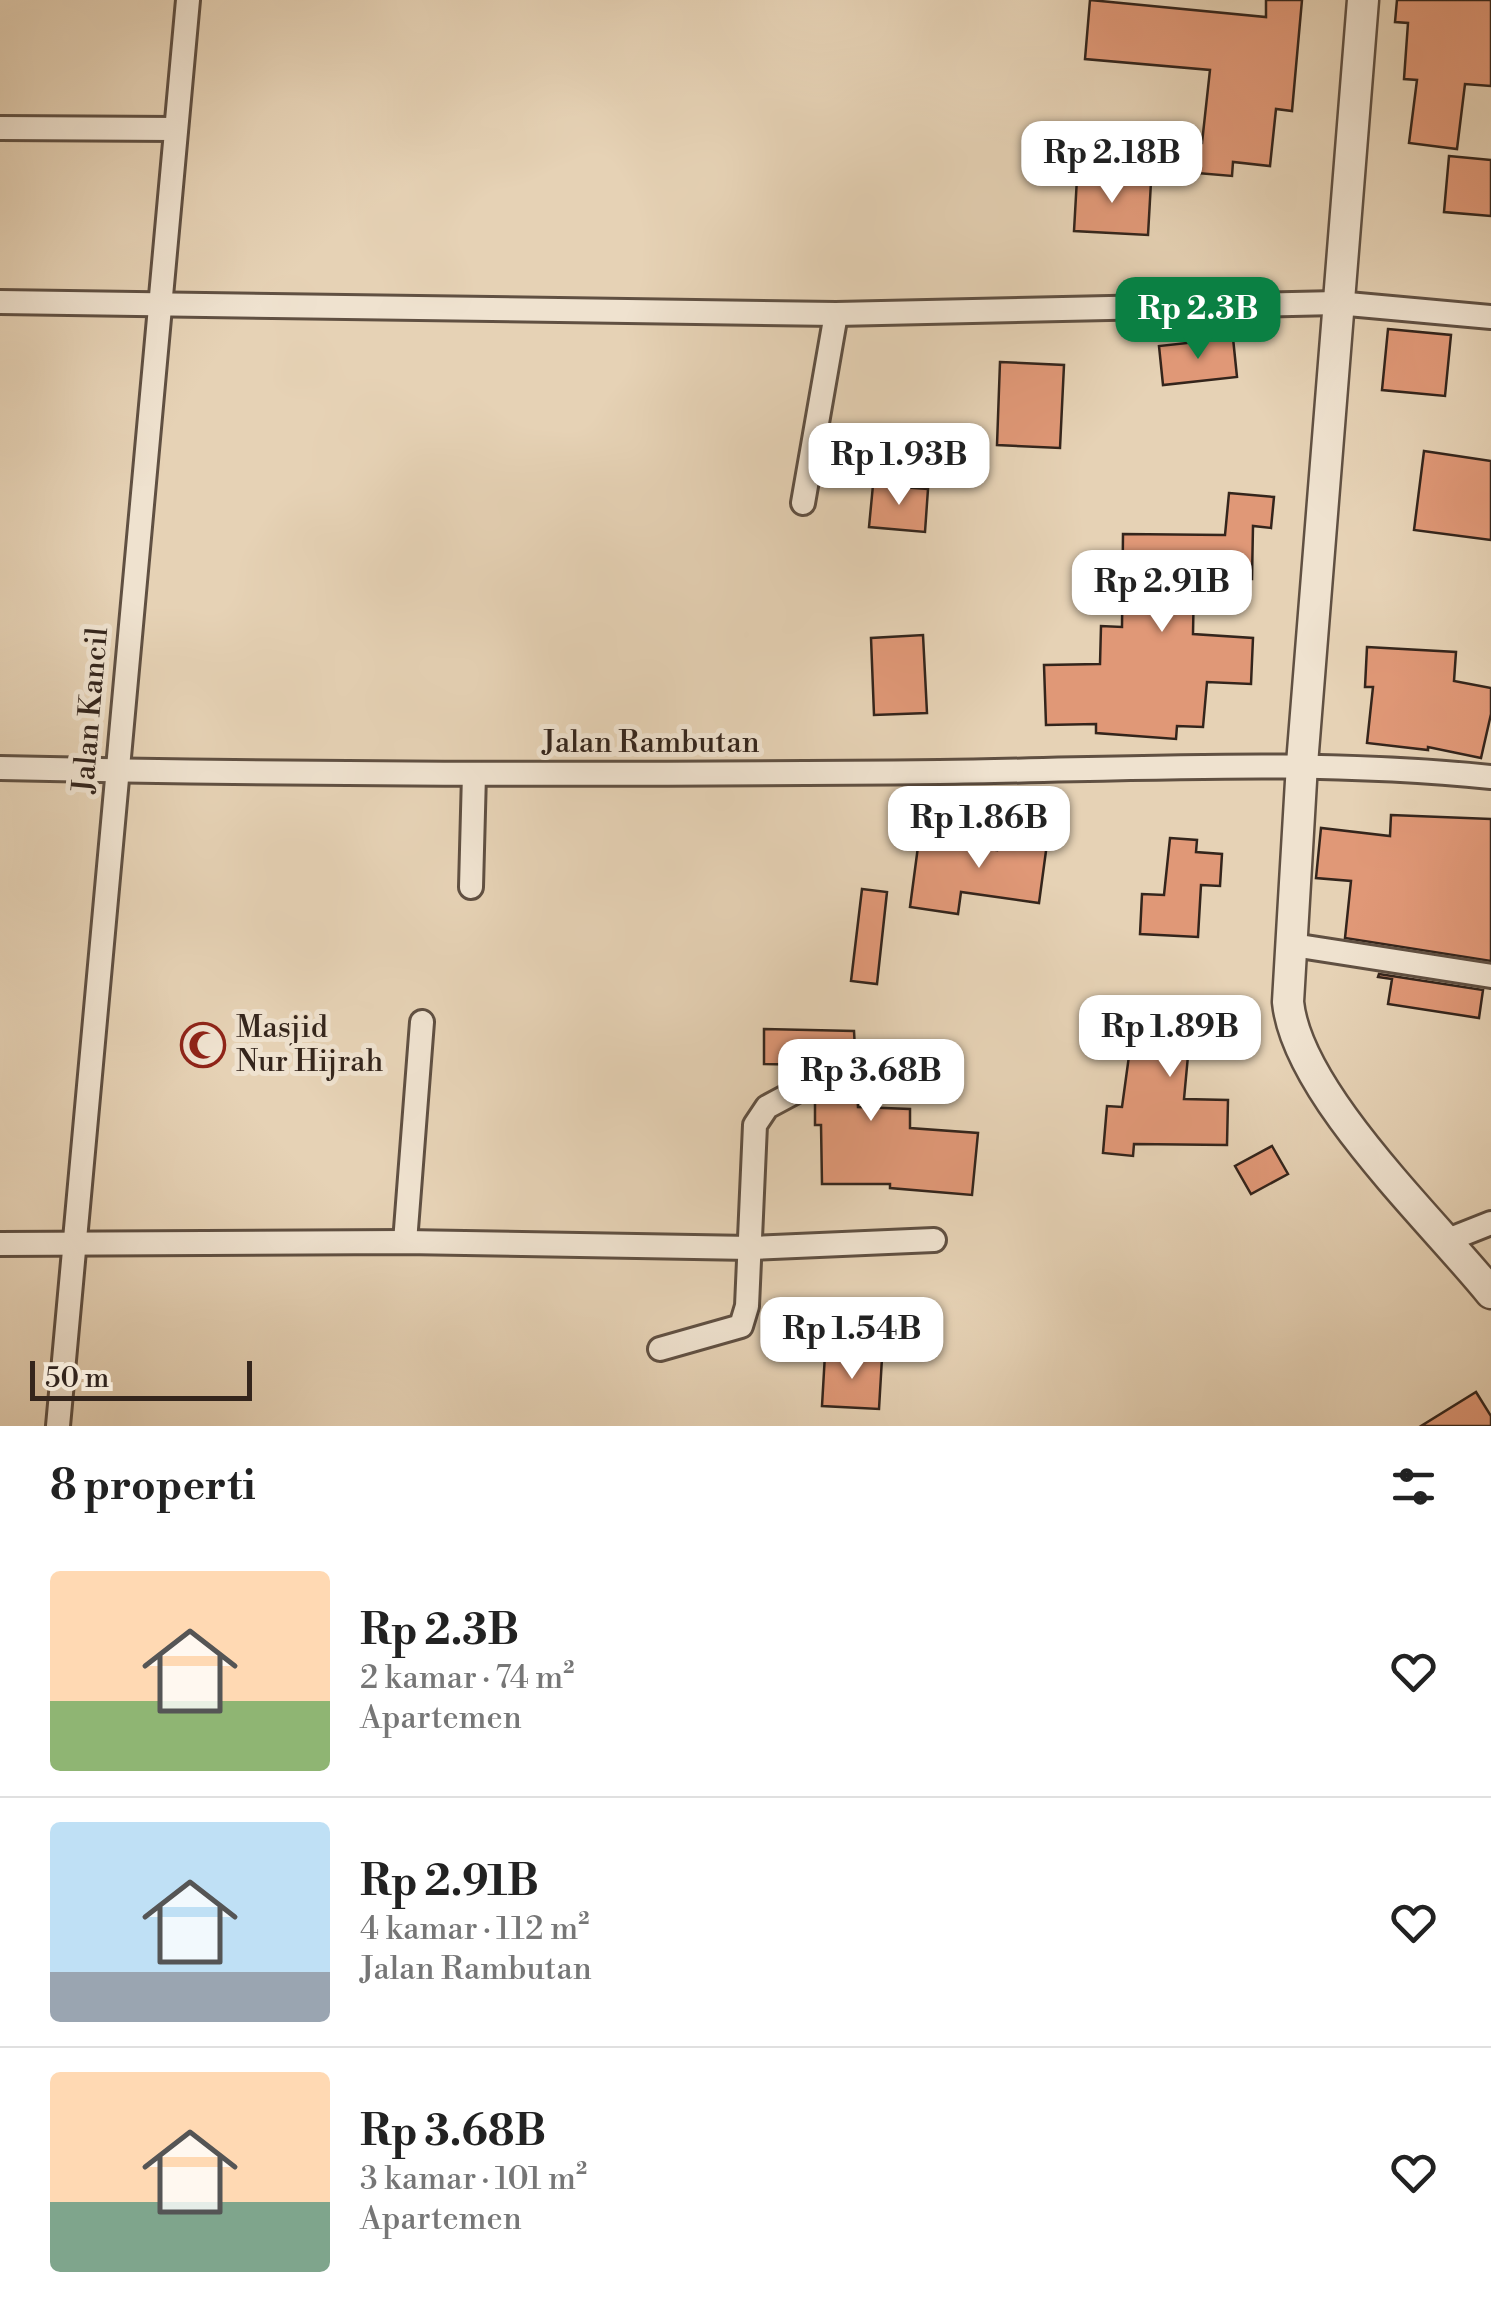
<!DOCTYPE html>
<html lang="id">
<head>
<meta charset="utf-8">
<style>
	:root { --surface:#fff; --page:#f6f6f6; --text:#222; --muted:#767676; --line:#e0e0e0; --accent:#0b8043 }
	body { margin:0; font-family:"Libre Bodoni",serif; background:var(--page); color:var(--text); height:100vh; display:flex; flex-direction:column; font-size:38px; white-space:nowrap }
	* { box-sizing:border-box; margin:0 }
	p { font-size:32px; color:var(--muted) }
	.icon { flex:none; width:55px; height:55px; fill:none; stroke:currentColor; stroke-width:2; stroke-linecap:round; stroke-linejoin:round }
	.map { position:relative; height:1426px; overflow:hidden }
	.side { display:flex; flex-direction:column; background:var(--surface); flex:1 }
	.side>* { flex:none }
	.scale { position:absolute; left:30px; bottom:25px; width:222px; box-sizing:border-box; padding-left:10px; border:5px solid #34251c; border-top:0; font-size:28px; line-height:35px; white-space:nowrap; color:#34251c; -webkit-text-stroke:8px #efe2cf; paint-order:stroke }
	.price { position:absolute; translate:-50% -85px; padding:0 22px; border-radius:20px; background:#fff; color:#222; font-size:32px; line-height:65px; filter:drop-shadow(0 2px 5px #0008) }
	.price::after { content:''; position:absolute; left:50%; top:60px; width:30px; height:22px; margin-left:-15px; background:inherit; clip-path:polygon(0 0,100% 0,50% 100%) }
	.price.selected { background:var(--accent); color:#fff }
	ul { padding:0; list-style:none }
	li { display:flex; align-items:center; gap:30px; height:250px; padding:0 50px }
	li+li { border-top:2px solid var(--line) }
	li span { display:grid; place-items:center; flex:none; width:280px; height:200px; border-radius:10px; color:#555 }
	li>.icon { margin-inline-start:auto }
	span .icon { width:120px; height:120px; fill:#fffc; stroke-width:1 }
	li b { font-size:42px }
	h2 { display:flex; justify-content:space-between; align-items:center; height:120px; padding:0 50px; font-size:42px }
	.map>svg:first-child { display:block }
	.building { fill:#e09877; stroke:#34251c; stroke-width:2.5 }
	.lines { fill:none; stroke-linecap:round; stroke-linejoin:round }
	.minor-casing { stroke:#605042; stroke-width:28 }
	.tertiary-casing { stroke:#605042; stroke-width:35 }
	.minor { stroke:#efe2cf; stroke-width:22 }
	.tertiary { stroke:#efe2cf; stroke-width:30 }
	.labels { text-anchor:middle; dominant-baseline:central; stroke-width:10; stroke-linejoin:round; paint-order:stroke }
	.street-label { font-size:30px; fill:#34251c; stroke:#efe2cf }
	.poi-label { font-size:30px; fill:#34251c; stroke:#efe2cf; text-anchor:start }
</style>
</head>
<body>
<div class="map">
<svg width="1491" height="1426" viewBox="0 0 1491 1426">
	<rect width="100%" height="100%" fill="#e6d2b5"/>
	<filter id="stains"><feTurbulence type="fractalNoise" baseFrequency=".002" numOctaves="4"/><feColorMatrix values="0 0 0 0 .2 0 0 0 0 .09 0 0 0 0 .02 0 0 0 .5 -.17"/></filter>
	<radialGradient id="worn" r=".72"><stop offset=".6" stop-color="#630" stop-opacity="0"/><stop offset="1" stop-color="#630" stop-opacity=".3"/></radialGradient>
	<g class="building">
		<polygon points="1090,0 1266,17 1266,0 1302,0 1292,111 1276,109 1270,166 1233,162 1232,176 1138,168 1141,138 1202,143 1210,70 1085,59"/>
		<polygon points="1397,0 1491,0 1491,86 1465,84 1457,149 1409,143 1417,80 1404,79 1408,23 1395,22"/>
		<polygon points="1449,156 1491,160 1491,216 1444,212"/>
		<polygon points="1077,178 1151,182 1148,235 1074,231"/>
		<polygon points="1388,329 1451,335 1445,396 1382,390"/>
		<polygon points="1233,338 1237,377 1163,385 1159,346"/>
		<polygon points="1000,362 1064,365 1060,448 997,445"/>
		<polygon points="1424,451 1491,461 1491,540 1414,530"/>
		<polygon points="873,485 928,489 925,532 869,527"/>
		<polygon points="1229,493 1274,497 1271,528 1253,526 1252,579 1194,579 1193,634 1253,638 1251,684 1207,682 1203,727 1177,726 1176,739 1096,733 1096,724 1046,725 1044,665 1100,664 1101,626 1122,627 1123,534 1225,535"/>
		<polygon points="923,635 927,713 874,715 871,638"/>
		<polygon points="1367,647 1456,652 1454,681 1491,688 1491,714 1481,758 1428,747 1428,750 1367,743 1373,687 1365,687"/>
		<polygon points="1391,815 1491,819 1491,961 1345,938 1351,881 1316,878 1321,828 1390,836"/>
		<polygon points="1000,829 1048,836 1039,903 961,892 958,914 910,907 919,839 997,850"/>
		<polygon points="1170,838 1197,840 1196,852 1222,854 1220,886 1201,885 1198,937 1140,934 1142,894 1164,895"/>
		<polygon points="862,889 887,892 877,984 851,981"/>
		<polygon points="1379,974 1483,990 1479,1018 1388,1004 1392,979 1378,977"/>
		<polygon points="1136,1005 1247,1013 1244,1049 1189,1045 1184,1099 1228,1100 1227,1145 1134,1144 1133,1156 1103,1153 1107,1106 1122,1107"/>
		<polygon points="764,1029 854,1031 858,1107 910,1109 910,1128 978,1133 972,1195 890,1188 890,1184 822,1184 821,1125 815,1125 815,1065 764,1064"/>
		<polygon points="1272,1146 1288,1174 1251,1194 1235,1166"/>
		<polygon points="825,1354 882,1358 879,1409 822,1406"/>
		<polygon points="1476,1392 1491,1416 1491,1426 1421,1426"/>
	</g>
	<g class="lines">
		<defs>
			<g id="minor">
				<polyline points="0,128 176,129"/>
				<polyline points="0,302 836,314 1337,303 1491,317"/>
				<polyline points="803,503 836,314"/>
				<path d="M0 768C313 775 626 775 939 772 1123 770 1307 758 1491 777"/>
				<polyline points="471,887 474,774"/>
				<polyline points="1293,945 1491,976"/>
				<polyline points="1448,1240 1491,1223"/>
				<polyline points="405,1242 422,1022"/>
				<polyline points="0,1244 405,1242 751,1248 934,1240"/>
				<polyline points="660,1349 741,1326 747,1306 755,1125 767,1107 795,1092"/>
				<polyline points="58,1426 188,0"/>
			</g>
			<path id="tertiary" d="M1363 0 1302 764 1288 1002C1297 1093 1432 1220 1491 1293"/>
		</defs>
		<use href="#minor" class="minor-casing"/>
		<use href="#tertiary" class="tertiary-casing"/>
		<use href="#minor" class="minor"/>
		<use href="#tertiary" class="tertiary"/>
	</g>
	<defs>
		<symbol id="mosque-ring" viewBox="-11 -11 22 22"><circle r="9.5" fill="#efe2cf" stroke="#8f2418" stroke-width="1.5"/><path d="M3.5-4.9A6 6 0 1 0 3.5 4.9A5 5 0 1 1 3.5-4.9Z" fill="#8f2418"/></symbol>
	</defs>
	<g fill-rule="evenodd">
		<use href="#mosque-ring" x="178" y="1020" width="50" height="50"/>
	</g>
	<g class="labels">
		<g class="street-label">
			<text transform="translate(91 710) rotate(-85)">Jalan Kancil</text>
			<text x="651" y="743">Jalan Rambutan</text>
		</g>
		<g class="poi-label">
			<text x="236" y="1028">Masjid<tspan x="236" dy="34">Nur Hijrah</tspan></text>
		</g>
	</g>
	<rect width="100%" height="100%" filter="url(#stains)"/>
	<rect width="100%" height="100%" fill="url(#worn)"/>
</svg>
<div class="scale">50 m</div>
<b class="price" style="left:1112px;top:206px">Rp 2.18B</b>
<b class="price selected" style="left:1198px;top:362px">Rp 2.3B</b>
<b class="price" style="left:899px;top:508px">Rp 1.93B</b>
<b class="price" style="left:1162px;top:635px">Rp 2.91B</b>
<b class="price" style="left:979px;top:871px">Rp 1.86B</b>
<b class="price" style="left:1170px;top:1080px">Rp 1.89B</b>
<b class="price" style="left:871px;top:1124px">Rp 3.68B</b>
<b class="price" style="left:852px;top:1382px">Rp 1.54B</b>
</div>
<section class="side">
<h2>8 properti<svg class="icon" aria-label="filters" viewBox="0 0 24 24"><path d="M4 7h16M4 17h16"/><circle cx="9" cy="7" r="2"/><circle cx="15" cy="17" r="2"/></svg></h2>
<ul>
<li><span style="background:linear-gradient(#ffd9b3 65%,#8fb573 0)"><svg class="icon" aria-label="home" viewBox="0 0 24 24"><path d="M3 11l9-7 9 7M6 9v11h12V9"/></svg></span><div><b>Rp 2.3B</b><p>2 kamar · 74 m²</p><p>Apartemen</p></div><svg class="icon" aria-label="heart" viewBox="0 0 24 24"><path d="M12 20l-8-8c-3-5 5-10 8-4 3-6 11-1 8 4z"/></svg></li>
<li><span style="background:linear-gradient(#bfe0f5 75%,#9aa5b1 0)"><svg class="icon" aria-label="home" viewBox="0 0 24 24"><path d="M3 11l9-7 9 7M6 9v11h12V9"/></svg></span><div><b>Rp 2.91B</b><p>4 kamar · 112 m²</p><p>Jalan Rambutan</p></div><svg class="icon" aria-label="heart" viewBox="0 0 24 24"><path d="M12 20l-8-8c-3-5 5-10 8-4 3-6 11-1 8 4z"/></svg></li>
<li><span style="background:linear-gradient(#ffd9b3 65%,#7fa58c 0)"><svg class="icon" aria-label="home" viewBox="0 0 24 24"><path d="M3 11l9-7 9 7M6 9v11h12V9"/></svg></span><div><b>Rp 3.68B</b><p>3 kamar · 101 m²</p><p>Apartemen</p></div><svg class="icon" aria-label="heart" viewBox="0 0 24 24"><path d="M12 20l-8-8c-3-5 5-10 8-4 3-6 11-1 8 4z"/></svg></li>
</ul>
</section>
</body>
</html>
